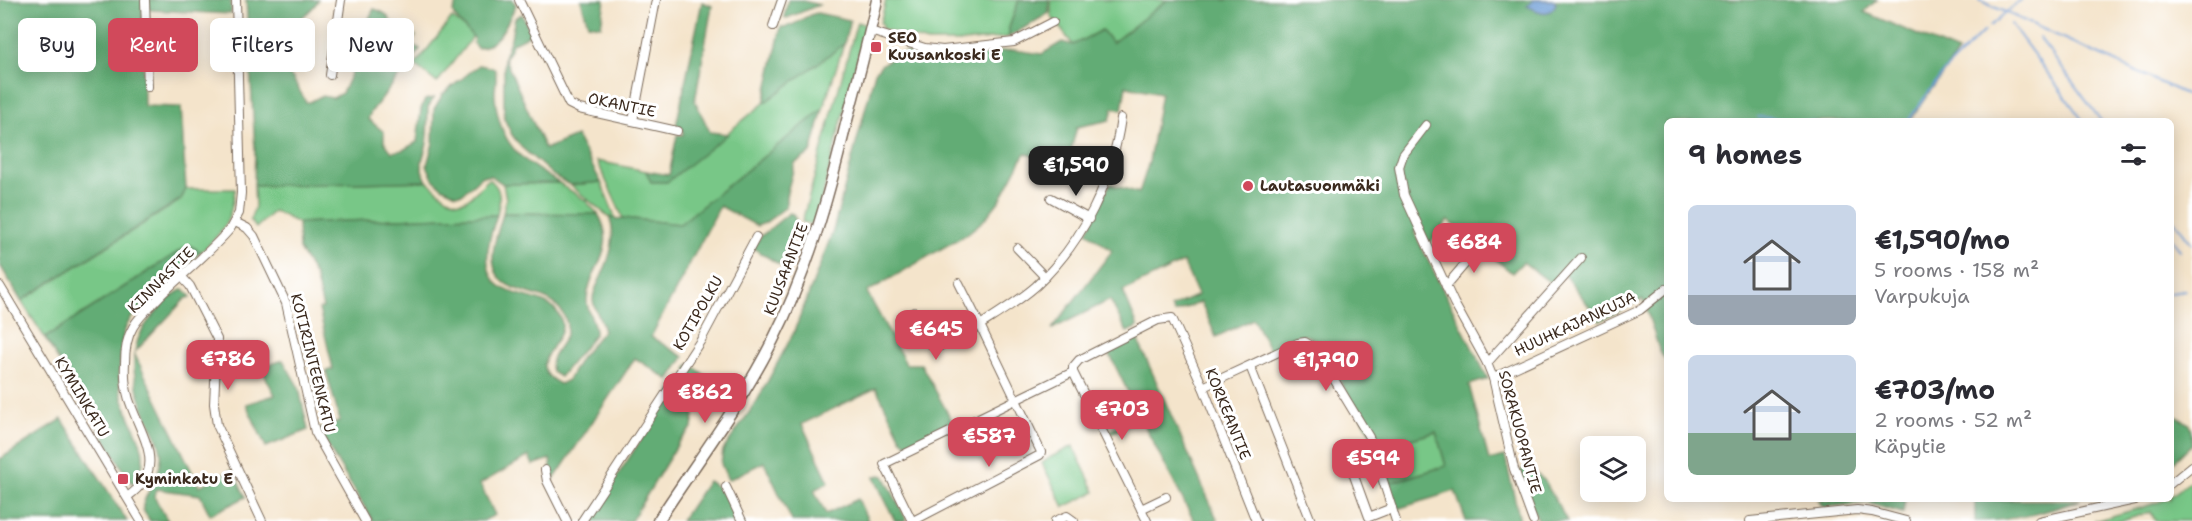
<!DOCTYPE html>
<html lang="en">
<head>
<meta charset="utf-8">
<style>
	:root { --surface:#fff; --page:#f2f2f3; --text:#2b2b33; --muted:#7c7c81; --accent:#d1495b }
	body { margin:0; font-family:"Shantell Sans",sans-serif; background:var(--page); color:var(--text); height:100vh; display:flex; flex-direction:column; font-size:22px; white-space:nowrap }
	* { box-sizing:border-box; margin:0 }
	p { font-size:20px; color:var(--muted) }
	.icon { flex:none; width:33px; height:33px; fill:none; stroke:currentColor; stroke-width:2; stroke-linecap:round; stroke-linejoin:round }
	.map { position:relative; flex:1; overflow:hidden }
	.sheet { position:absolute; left:1664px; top:118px; width:510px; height:384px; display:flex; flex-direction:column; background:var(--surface); border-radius:9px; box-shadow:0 3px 15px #0003 }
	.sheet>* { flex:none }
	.banner { position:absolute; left:18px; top:18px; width:570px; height:54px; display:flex; gap:12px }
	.buttons { position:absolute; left:1580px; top:436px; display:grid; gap:12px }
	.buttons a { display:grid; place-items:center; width:66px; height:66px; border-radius:9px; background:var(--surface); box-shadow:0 3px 15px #0003; font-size:30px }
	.price { position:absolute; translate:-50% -51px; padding:0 14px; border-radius:12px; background:var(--accent); color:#fff; font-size:20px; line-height:39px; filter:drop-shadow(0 2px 3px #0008) }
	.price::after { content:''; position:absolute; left:50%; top:36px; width:18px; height:14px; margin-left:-9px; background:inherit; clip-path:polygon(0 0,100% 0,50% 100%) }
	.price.current { background:#222; color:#fff }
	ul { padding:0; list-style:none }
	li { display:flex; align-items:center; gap:18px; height:150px; padding:0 24px }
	li span { display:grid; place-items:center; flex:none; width:168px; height:120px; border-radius:9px; color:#555 }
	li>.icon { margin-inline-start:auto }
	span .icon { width:72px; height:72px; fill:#fffc; stroke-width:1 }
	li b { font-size:26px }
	h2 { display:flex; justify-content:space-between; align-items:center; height:72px; padding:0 24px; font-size:26px }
	.tag { padding:0 21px; border-radius:9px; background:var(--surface); box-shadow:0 3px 15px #0003; font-size:21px; line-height:54px }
	.tag.current { background:var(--accent); color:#fff }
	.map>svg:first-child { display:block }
	.green { fill:#78c787; stroke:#5a7852; stroke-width:1.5 }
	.forest { fill:#62ac74; stroke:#4e6b49; stroke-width:1.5 }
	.water { fill:#6c9cd5; stroke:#54637a; stroke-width:1.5 }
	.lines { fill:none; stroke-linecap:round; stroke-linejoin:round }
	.stream { stroke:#6c9cd5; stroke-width:2 }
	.minor-casing { stroke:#7c6b5b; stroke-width:10 }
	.major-casing { stroke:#7c6b5b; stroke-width:13 }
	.minor { stroke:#fff; stroke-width:8 }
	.major { stroke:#fff; stroke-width:10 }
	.poi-dot { fill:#d1495b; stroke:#fff; stroke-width:2 }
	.labels { text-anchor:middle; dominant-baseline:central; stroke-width:6; stroke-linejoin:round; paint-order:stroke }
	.poi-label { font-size:15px; font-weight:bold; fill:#3b2a1e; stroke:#fff; text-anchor:start }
	.street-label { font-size:15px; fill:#3b2a1e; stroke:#fff }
</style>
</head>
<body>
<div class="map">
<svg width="2192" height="521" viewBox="0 0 2192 521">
	<rect width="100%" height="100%" fill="#fff"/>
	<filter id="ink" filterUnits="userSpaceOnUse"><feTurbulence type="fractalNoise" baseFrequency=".0167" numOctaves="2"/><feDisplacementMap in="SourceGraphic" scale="12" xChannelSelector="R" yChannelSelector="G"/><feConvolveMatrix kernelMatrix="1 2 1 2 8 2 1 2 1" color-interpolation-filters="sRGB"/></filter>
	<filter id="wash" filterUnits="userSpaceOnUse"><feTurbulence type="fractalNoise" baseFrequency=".008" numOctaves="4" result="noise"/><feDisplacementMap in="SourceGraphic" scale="24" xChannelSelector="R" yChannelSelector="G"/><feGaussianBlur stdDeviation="1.35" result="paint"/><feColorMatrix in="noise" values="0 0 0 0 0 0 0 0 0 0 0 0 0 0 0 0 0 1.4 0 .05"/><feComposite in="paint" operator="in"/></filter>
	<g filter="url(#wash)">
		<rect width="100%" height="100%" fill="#f4e4cb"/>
		<g class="green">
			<polygon points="886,0 1019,0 1009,28 1009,37 963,42 927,42 882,29 882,24 880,23"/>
			<polygon points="1051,0 1167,0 1112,43 1102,30 1073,45 1051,16"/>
			<polygon points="452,18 474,35 437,83 415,65"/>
			<polygon points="857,22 866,25 815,225 802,222"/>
			<polygon points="844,44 823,109 680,224 623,218 597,161 646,171 651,182 667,182 764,103"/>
			<path d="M489 179C503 189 500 200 497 215L298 223 274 211 256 228 250 220 255 207 254 186 427 181C436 188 451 206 464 201 472 198 482 185 489 179Z"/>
			<polygon points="601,182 616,219 609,217 570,185"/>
			<polygon points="559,183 585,200 598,214 503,213 506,199 503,184"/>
			<path d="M186 189H235C231 221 225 230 201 252L189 245 45 338 21 301 181 200Z"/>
			<polygon points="1436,432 1446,466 1388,483 1379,448"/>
			<polygon points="1073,446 1095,492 1064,507 1042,463 1051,457"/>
			<polygon points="2192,480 2192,521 2155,521 2151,512 2122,521 2094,521 2147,506 2164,500 2170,500 2171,496"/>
		</g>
		<g class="forest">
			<polygon points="0,0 142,0 143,47 138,50 137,56 143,58 144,106 181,107 186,189 181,199 21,301 0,265"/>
			<polygon points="149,0 231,0 231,14 149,10"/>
			<path d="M246 0H318C312 14 297 17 289 31 285 40 284 54 281 64L293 79 306 102H310L321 96 333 98 342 93 351 74 354 48 374 9C383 12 388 14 391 22L416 36 411 44 420 49 371 112 368 119 384 132V142L392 152 403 150 417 142 421 109 425 100 434 98 428 107 427 144 422 161V170L427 181 254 186 255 149Z"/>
			<path d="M459 0H513L516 5C507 23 499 46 477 48L473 43 474 38 454 16 453 11Z"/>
			<polygon points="581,0 605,0 601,26 588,24"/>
			<polygon points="788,0 800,0 819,5 787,18 784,17"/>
			<polygon points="1019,0 1049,0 1049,13 1009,37 1009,28"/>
			<path d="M1167 0H1877L1864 12 1958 52 1909 121 1666 122V361L1660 352 1643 299 1600 321 1564 273 1552 284 1523 262 1512 273 1448 220 1429 245 1422 229 1414 232 1488 379 1469 385 1489 460 1505 456 1520 521H1466L1455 491 1397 509 1388 483 1446 466 1436 432 1379 448 1317 341C1299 327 1287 341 1270 351L1253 319 1216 337 1201 302 1174 313 1171 307 1198 295 1183 262 1123 291 1138 327 1127 332 1110 300 1052 329 1112 251 1087 232 1110 184 1139 193 1149 162 1161 93 1126 86 1122 110 1113 108 1110 120 1077 127 1066 169 1025 153 1000 200 985 219 967 234 867 292 906 364H921L953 423 908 445 902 440 876 388 802 424 829 482 814 490 826 514 858 499 868 521H792L764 462 728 480 721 464 723 450 757 401 794 332 833 231 875 72 882 64 900 53 910 52 930 57 1014 50 1042 54 1062 42 1073 45 1102 30 1112 43Z"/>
			<polygon points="702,2 712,6 695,101 710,132 728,134 667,182 651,182 646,171 669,175 677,135 683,135 683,129 676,126"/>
			<path d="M817 13 850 20 844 44 764 103 781 27C794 28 804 15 817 13Z"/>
			<polygon points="522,14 531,34 513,43 505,59 545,149 576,136 601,182 570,185 554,176 521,147 512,135 504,118 504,57 511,38 515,18"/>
			<path d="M479 65 494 68C499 77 494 87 495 96 499 145 520 159 559 183L503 184 491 176H482L462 194H456L442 187 433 179 427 165 433 143 434 109 443 94Z"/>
			<path d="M823 109 811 153 795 163 786 196V207L765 223 757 226 720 206 651 337 684 357 669 380 635 358 553 481 550 459 533 465 529 456 480 484 495 515 483 521H373L318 430 340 421 326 371 333 369 319 309 323 308 315 276 299 249 298 223 497 215C492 230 486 248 488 264 492 307 555 286 562 323 566 343 521 364 560 384L568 380 580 359 603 331C604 320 593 311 593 299 593 292 598 284 601 277 610 258 617 237 609 217L616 219 623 218 680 224Z"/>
			<path d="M503 213 598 214C620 251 587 269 587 301 587 313 596 322 595 334L560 377 552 372C546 349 575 342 565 318 551 282 495 304 493 258 492 244 500 227 503 213Z"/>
			<polygon points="789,213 793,214 796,220 780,265 753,248 760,237"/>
			<path d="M189 245 201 252C177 272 145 297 128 323 122 333 122 344 121 354 119 370 118 385 123 400 131 428 156 454 135 482L131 483 45 338Z"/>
			<path d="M184 289 191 297 185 299 134 353 199 486 232 470 246 497 210 515 200 495 156 489 155 498 168 521H150C148 517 144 513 143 509 140 500 163 474 161 453 160 441 153 430 148 419 133 385 124 346 153 316 161 307 172 293 184 289Z"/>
			<polygon points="1137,338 1218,521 1194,521 1141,419 1110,434 1109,431 1139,415 1109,353"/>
			<polygon points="283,360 299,388 308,430 266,447 246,404 275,395 261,368"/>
			<path d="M690 364 721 387 713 400 707 403C696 397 691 381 686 369Z"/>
			<polygon points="677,384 681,385 694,415 692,428 679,442 631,521 588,521"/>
			<path d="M2171 414C2190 423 2192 422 2192 444L2171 464Z"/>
			<polygon points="62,419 127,521 0,521 0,459"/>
			<polygon points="1527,466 1544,480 1567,521 1539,521 1531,506 1519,476 1520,471"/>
			<polygon points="880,475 884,476 907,521 895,521 874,477"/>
			<polygon points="708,481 723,490 738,521 681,521"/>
			<polygon points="1818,500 1905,500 1903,513 1868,503 1823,507"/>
			<path d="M1975 500H2080C2044 513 2015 521 1975 521Z"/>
		</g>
		<path class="water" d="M1534 0H1554L1556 4C1549 18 1539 12 1527 6Z"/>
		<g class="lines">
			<g class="stream">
				<polyline points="1979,0 2192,97"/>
				<polyline points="2011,24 2084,122"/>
				<polyline points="1990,26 2021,0"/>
				<polyline points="2039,37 2102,122"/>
				<polyline points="1758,117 1813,122"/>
				<polyline points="1907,122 1944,71 1984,31"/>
				<polyline points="2170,215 2192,244"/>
				<polyline points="2170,237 2180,250"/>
				<polyline points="2170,293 2185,291"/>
			</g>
		</g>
	</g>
	<g filter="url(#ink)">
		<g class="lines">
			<defs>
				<g id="minor">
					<polyline points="145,0 148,87"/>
					<polyline points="519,0 569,104 579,109 677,131"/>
					<polyline points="773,26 782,0"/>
					<polyline points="870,31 925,48 943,50 1014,42 1053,22"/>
					<polyline points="330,75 341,0"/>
					<polyline points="633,121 656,0"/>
					<polyline points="1426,125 1403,155 1399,167 1404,195 1454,303 1487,363 1493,378 1514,469 1533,521"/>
					<polyline points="1051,198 1089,219"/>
					<polyline points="235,222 247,228 254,236 286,303 315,432 365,521"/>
					<polyline points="1017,248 1045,277"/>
					<polyline points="181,276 190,286 217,339 214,404 217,425 262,521"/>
					<polyline points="0,286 141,521"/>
					<polyline points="1446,286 1482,244"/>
					<polyline points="914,312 932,345 936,348 980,325 959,283"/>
					<polyline points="1487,363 1581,258"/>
					<polyline points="1250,366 1311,521"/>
					<polyline points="1073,372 1073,367 1079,360 1158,320 1172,318 1203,387 1256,521"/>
					<polyline points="1073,372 1147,521"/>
					<polyline points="1493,378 1640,310 1666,289"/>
					<polyline points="1203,387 1298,343 1305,342 1315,348 1369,437 1396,521"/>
					<polyline points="545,470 547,481 567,521"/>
					<polyline points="1353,473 1369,517 1392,508"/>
					<polyline points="2170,484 2192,466"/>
					<polyline points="726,487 742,521"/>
					<path d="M127 497C166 470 145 442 132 408 126 394 124 379 125 363 125 352 127 337 133 327 140 315 151 306 160 296 183 274 209 253 230 229L239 213 241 193 236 0"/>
					<polyline points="1141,509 1166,497"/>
					<polyline points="582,521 701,340 756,237"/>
					<polyline points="912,521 884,464 1073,372"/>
					<path d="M913 521 1040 455 1041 452 980 325C999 313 1019 301 1036 286 1084 241 1112 182 1121 118"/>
					<polyline points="1055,521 1067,516 1074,521"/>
					<polyline points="1750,521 1857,510 1872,512 1906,521"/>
					<polyline points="2039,521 2135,500"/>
				</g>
				<path id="major" d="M658 521C697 461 741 404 773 340 808 271 828 198 846 124 857 83 868 42 877 0"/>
			</defs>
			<use href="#minor" class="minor-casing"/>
			<use href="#major" class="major-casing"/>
			<use href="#minor" class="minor"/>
			<use href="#major" class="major"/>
		</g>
	</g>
	<g class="poi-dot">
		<rect x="870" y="41" width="12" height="12" rx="3"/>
		<circle cx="1248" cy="186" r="6"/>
		<rect x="117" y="473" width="12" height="12" rx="3"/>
	</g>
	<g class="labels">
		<g class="poi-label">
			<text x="888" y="38">SEO<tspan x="888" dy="17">Kuusankoski E</tspan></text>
			<text x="1260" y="186">Lautasuonmäki</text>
			<text x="135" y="479">Kyminkatu E</text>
		</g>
		<g class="street-label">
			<text transform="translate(622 105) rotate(12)">OKANTIE</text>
			<text transform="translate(786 269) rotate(-69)">KUUSAANTIE</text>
			<text transform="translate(161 280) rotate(-45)">KINNASTIE</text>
			<text transform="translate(698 313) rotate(-60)">KOTIPOLKU</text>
			<text transform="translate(1575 324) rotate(-25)">HUUHKAJANKUJA</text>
			<text transform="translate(313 363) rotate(76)">KOTIRINTEENKATU</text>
			<text transform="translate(82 397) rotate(59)">KYMINKATU</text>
			<text transform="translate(1228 414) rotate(68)">KORKEANTIE</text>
			<text transform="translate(1520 432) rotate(75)">SORAKUOPANTIE</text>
		</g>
	</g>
</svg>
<div class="buttons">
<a><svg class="icon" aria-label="layers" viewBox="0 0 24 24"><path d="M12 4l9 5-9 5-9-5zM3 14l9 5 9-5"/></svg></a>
</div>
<b class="price current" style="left:1076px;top:197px">€1,590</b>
<b class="price" style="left:1474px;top:274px">€684</b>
<b class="price" style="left:936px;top:361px">€645</b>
<b class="price" style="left:228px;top:391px">€786</b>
<b class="price" style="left:1326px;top:392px">€1,790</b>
<b class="price" style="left:705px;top:424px">€862</b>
<b class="price" style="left:1122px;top:441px">€703</b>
<b class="price" style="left:989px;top:468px">€587</b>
<b class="price" style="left:1373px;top:490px">€594</b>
<div class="banner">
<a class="tag">Buy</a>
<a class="tag current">Rent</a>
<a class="tag">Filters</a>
<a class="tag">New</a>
</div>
<section class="sheet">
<h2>9 homes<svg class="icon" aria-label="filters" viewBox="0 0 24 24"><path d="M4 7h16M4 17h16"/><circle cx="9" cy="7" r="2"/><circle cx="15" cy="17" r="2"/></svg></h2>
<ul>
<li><span style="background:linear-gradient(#c9d6e8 75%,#9aa5b1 0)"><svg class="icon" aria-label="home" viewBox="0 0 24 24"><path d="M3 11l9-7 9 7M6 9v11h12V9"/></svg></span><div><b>€1,590/mo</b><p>5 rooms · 158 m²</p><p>Varpukuja</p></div></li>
<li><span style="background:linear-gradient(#c9d6e8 65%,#7fa58c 0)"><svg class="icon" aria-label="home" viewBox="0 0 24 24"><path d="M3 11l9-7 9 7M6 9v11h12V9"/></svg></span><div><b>€703/mo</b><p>2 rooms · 52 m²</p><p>Käpytie</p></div></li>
</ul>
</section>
</div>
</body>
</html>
